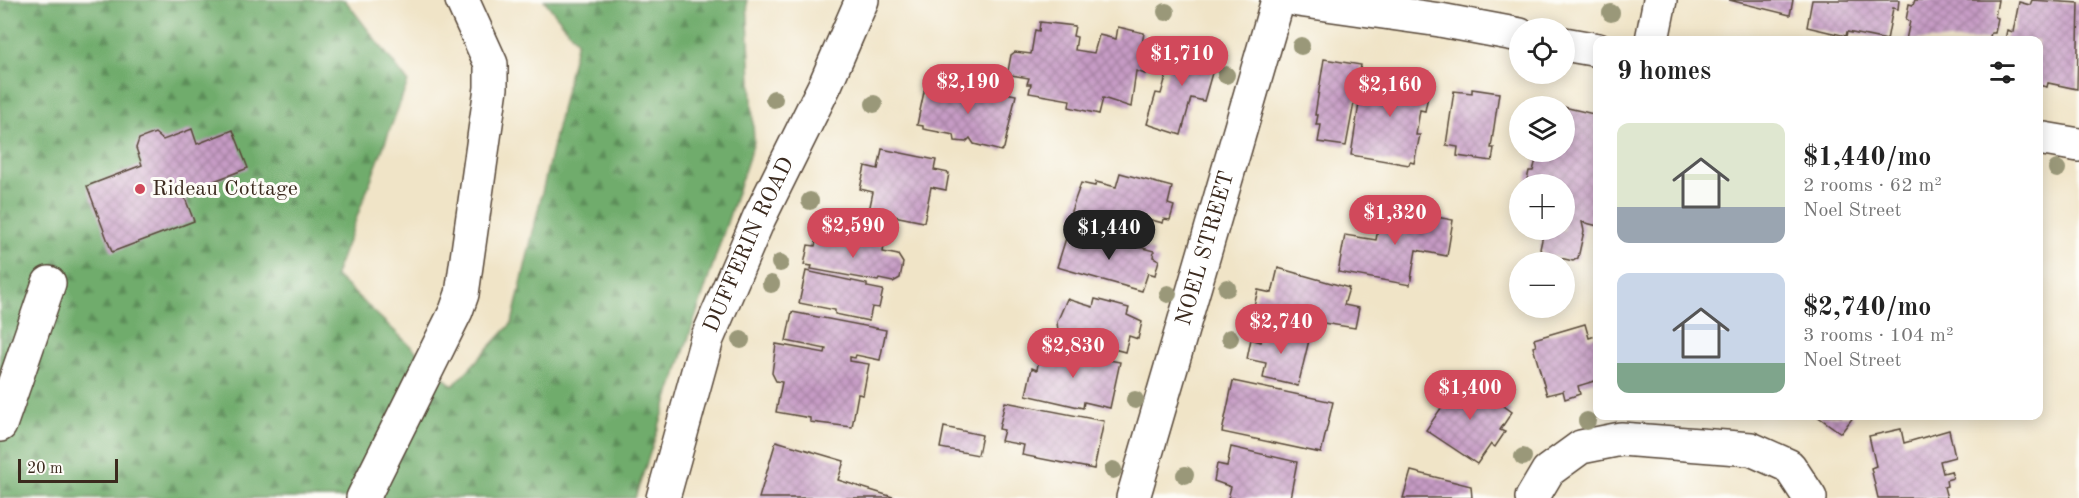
<!DOCTYPE html>
<html lang="en">
<head>
<meta charset="utf-8">
<style>
	:root { --surface:#fff; --page:#f2f2f2; --text:#222; --muted:#767676; --accent:#d1495b }
	body { margin:0; font-family:"Old Standard TT",serif; background:var(--page); color:var(--text); height:100vh; display:flex; flex-direction:column; font-size:22px; white-space:nowrap }
	* { box-sizing:border-box; margin:0 }
	p { font-size:20px; color:var(--muted) }
	.icon { flex:none; width:33px; height:33px; fill:none; stroke:currentColor; stroke-width:2; stroke-linecap:round; stroke-linejoin:round }
	.map { position:relative; flex:1; overflow:hidden }
	.side { position:absolute; left:1593px; top:36px; width:450px; height:384px; display:flex; flex-direction:column; background:var(--surface); border-radius:12px; box-shadow:0 3px 15px #0003 }
	.side>* { flex:none }
	.controls { position:absolute; left:1509px; top:18px; display:grid; gap:12px }
	.controls a { display:grid; place-items:center; width:66px; height:66px; border-radius:50%; background:var(--surface); box-shadow:0 3px 15px #0003; font-size:30px }
	.scale { position:absolute; left:18px; bottom:15px; width:100px; box-sizing:border-box; padding-left:6px; border:3px solid #3b2a1e; border-top:0; font-size:16px; line-height:21px; white-space:nowrap; color:#3b2a1e; -webkit-text-stroke:4px #fdfcf7; paint-order:stroke }
	.price { position:absolute; translate:-50% -51px; padding:0 14px; border-radius:21px; background:var(--accent); color:#fff; font-size:20px; line-height:39px; filter:drop-shadow(0 2px 3px #0008) }
	.price::after { content:''; position:absolute; left:50%; top:36px; width:18px; height:14px; margin-left:-9px; background:inherit; clip-path:polygon(0 0,100% 0,50% 100%) }
	.price.selected { background:#222; color:#fff }
	ul { padding:0; list-style:none }
	li { display:flex; align-items:center; gap:18px; height:150px; padding:0 24px }
	li span { display:grid; place-items:center; flex:none; width:168px; height:120px; border-radius:12px; color:#555 }
	li>.icon { margin-inline-start:auto }
	span .icon { width:72px; height:72px; fill:#fffc; stroke-width:1 }
	li b { font-size:26px }
	h2 { display:flex; justify-content:space-between; align-items:center; height:72px; padding:0 24px; font-size:26px }
	.map>svg:first-child { display:block }
	.forest { fill:url(#forest-firs); stroke:#556b45; stroke-width:1.5 }
	.building { fill:url(#building-cross-hatch) }
	.lines { fill:none; stroke-linecap:round; stroke-linejoin:round }
	.minor-casing { stroke:#564637; stroke-width:36 }
	.minor { stroke:#fff; stroke-width:33 }
	.tree { fill:#9a9879 }
	.poi-dot { fill:#d1495b; stroke:#fdfcf7; stroke-width:2 }
	.labels { text-anchor:middle; dominant-baseline:central; stroke-width:6; stroke-linejoin:round; paint-order:stroke }
	.poi-label { font-size:22px; fill:#3b2a1e; stroke:#fdfcf7; text-anchor:start }
	.street-label { font-size:22px; fill:#3b2a1e; stroke:#fdfcf7 }
</style>
</head>
<body>
<div class="map">
<svg width="2079" height="498" viewBox="0 0 2079 498">
	<defs>
		<pattern id="forest-firs" width="22" height="20" patternUnits="userSpaceOnUse" patternTransform="scale(1.5)"><rect width="22" height="20" fill="#6fac6c"/><path d="M5 1l3.5 6h-7zM16 11l3.5 6h-7z" fill="#5c8c58"/></pattern>
		<pattern id="building-cross-hatch" width="8" height="8" patternUnits="userSpaceOnUse" patternTransform="scale(1.5)"><rect width="8" height="8" fill="#c69bc5"/><path d="M0 0l8 8M0 8l8-8" fill="none" stroke="#a27f9f"/></pattern>
	</defs>
	<rect width="100%" height="100%" fill="#fdfcf7"/>
	<filter id="ink" filterUnits="userSpaceOnUse"><feTurbulence type="fractalNoise" baseFrequency=".0167" numOctaves="2"/><feDisplacementMap in="SourceGraphic" scale="12" xChannelSelector="R" yChannelSelector="G"/><feConvolveMatrix kernelMatrix="1 2 1 2 8 2 1 2 1" color-interpolation-filters="sRGB"/></filter>
	<filter id="wash" filterUnits="userSpaceOnUse"><feTurbulence type="fractalNoise" baseFrequency=".008" numOctaves="4" result="noise"/><feDisplacementMap in="SourceGraphic" scale="24" xChannelSelector="R" yChannelSelector="G"/><feGaussianBlur stdDeviation="1.35" result="paint"/><feColorMatrix in="noise" values="0 0 0 0 0 0 0 0 0 0 0 0 0 0 0 0 0 1.4 0 .05"/><feComposite in="paint" operator="in"/></filter>
	<g filter="url(#wash)">
		<rect width="100%" height="100%" fill="#f0e4c7"/>
		<polygon class="forest" points="0,0 345,0 408,82 335,275 453,386 512,323 577,41 544,0 747,0 754,142 635,498 0,498"/>
		<g id="blocks">
			<g class="building">
				<polygon points="1729,0 1793,0 1790,15"/>
				<polygon points="1812,0 1899,0 1898,9 1893,8 1887,40 1847,32 1846,36 1807,27"/>
				<polygon points="1915,0 1998,0 1995,17 1998,18 1995,33 1991,33 1989,40 1906,40 1910,21 1906,20 1909,4 1913,5"/>
				<polygon points="2032,0 2079,3 2077,89 2048,83 2047,87 2038,85 2038,40 2005,40 2007,30 2013,32 2019,2 2030,5"/>
				<polygon points="1040,22 1075,26 1073,36 1077,37 1075,50 1094,53 1099,35 1116,39 1118,27 1144,33 1142,44 1151,46 1145,74 1136,71 1131,107 1103,98 1099,114 1069,107 1070,100 1029,93 1031,84 1027,84 1029,78 1011,75 1008,71 1011,55 1015,52 1031,54 1035,30 1039,31"/>
				<polygon points="1176,42 1218,52 1204,101 1191,98 1181,135 1147,124 1156,93 1161,94"/>
				<polygon points="1324,59 1361,65 1346,146 1318,142 1321,125 1316,125 1318,115 1315,115"/>
				<polygon points="1396,71 1427,76 1425,89 1429,91 1425,111 1420,110 1416,135 1420,135 1414,163 1410,162 1409,165 1351,155 1363,78 1395,82"/>
				<polygon points="936,86 974,94 976,87 1016,95 1004,148 1001,151 974,144 970,138 966,142 955,141 954,135 923,129 923,126 917,125 925,87 935,89"/>
				<polygon points="1472,89 1499,93 1491,148 1494,148 1492,161 1457,156 1458,147 1446,145 1454,91 1472,93"/>
				<polygon points="1564,107 1598,115 1598,226 1582,222 1584,231 1578,258 1573,261 1543,254 1540,249 1544,230 1564,230 1564,184 1526,184 1529,171 1533,171 1538,152 1564,152"/>
				<polygon points="192,129 197,144 233,130 248,168 183,193 194,221 112,252 87,186 142,165 136,148 139,139 155,133 163,140"/>
				<polygon points="882,149 936,160 934,170 949,173 946,190 931,187 924,222 869,211 873,192 860,189 865,166 878,169"/>
				<polygon points="1120,173 1172,187 1168,204 1174,206 1170,220 1164,219 1163,223 1136,216 1130,238 1084,225 1086,220 1072,217 1071,211 1081,183 1095,186 1096,182 1116,187"/>
				<polygon points="1382,207 1453,220 1447,256 1416,250 1410,285 1338,272 1345,235 1376,240"/>
				<polygon points="818,233 884,246 883,252 898,255 903,263 900,278 893,282 879,279 878,281 811,269 812,266 804,265 808,245 815,246"/>
				<polygon points="1067,235 1103,245 1105,238 1154,251 1153,257 1159,260 1155,275 1148,273 1142,291 1057,267"/>
				<polygon points="1278,268 1349,288 1344,305 1359,308 1355,328 1310,321 1310,323 1267,313 1268,308 1254,306 1258,290 1272,293"/>
				<polygon points="806,271 867,284 867,287 883,290 879,308 872,307 869,321 835,314 835,310 799,303"/>
				<polygon points="1067,299 1093,307 1095,299 1129,308 1127,315 1142,322 1138,339 1129,336 1125,352 1106,347 1104,355 1061,345 1065,333 1058,331 1057,322"/>
				<polygon points="792,312 886,330 880,360 856,355 855,358 850,357 850,361 869,364 863,395 858,394 852,427 810,422 810,418 776,412 782,382 776,381 772,373 776,344 825,353 826,349 786,341"/>
				<polygon points="1585,324 1589,338 1598,335 1598,380 1578,386 1580,394 1565,399 1563,391 1547,395 1533,347 1536,346 1534,339"/>
				<polygon points="1265,326 1310,336 1298,386 1263,378 1266,363 1247,359 1251,339 1261,342"/>
				<polygon points="1041,347 1120,362 1110,408 1084,402 1083,408 1026,395 1032,368 1037,370"/>
				<polygon points="1463,376 1512,412 1500,430 1505,432 1495,447 1491,444 1477,464 1426,430"/>
				<polygon points="1233,381 1333,402 1321,453 1222,432"/>
				<polygon points="1005,402 1104,421 1094,469 1022,455 1024,445 1001,441 1004,430 999,429"/>
				<polygon points="1817,416 1854,416 1841,433"/>
				<polygon points="944,427 982,435 978,455 940,448"/>
				<polygon points="1901,429 1904,443 1949,430 1955,457 1940,461 1943,473 1951,471 1953,478 1946,480 1947,486 1944,487 1947,498 1878,498 1871,468 1876,466 1869,436"/>
				<polygon points="776,441 844,461 838,480 896,498 759,498"/>
				<polygon points="1231,447 1297,462 1290,498 1228,498 1231,487 1214,481 1217,464 1227,466"/>
				<polygon points="1411,471 1471,486 1472,498 1403,498"/>
			</g>
		</g>
	</g>
	<g filter="url(#ink)">
		<use href="#blocks" fill-opacity="0" stroke="#564637" stroke-width="1.5"/>
		<g class="lines">
			<defs>
				<g id="minor">
					<polyline points="1298,0 1440,20 1520,35"/>
					<polyline points="1652,40 1660,0"/>
					<polyline points="1564,44 1598,50"/>
					<polyline points="2038,138 2079,145"/>
					<polyline points="0,425 49,283"/>
					<polyline points="363,498 456,311 462,294 491,88 491,64 462,0"/>
					<path id="s1" d="M663 498 707 339 759 218 826 83 862 0"/>
					<path id="s2" d="M1133 498 1278 0"/>
					<polyline points="1532,498 1548,471 1581,447 1621,439 1751,449 1789,466 1810,498"/>
				</g>
			</defs>
			<use href="#minor" class="minor-casing"/>
			<use href="#minor" class="minor"/>
		</g>
		<g class="tree">
			<circle cx="1166" cy="12" r="9"/>
			<circle cx="1611" cy="13" r="9"/>
			<circle cx="1301" cy="46" r="9"/>
			<circle cx="1226" cy="75" r="9"/>
			<circle cx="774" cy="99" r="9"/>
			<circle cx="874" cy="104" r="9"/>
			<circle cx="2057" cy="169" r="9"/>
			<circle cx="810" cy="201" r="9"/>
			<circle cx="780" cy="263" r="9"/>
			<circle cx="771" cy="284" r="9"/>
			<circle cx="1227" cy="288" r="9"/>
			<circle cx="1168" cy="294" r="9"/>
			<circle cx="1230" cy="338" r="9"/>
			<circle cx="741" cy="340" r="9"/>
			<circle cx="1135" cy="400" r="9"/>
			<circle cx="1587" cy="421" r="9"/>
			<circle cx="1523" cy="457" r="9"/>
			<circle cx="1113" cy="470" r="9"/>
			<circle cx="1185" cy="475" r="9"/>
		</g>
	</g>
	<circle class="poi-dot" cx="140" cy="189" r="6"/>
	<g class="labels">
		<g class="poi-label">
			<text x="152" y="189">Rideau Cottage</text>
		</g>
		<g class="street-label">
			<text stroke="none"><textPath href="#s1" startOffset="268">DUFFERIN ROAD</textPath></text>
			<text stroke="none"><textPath href="#s2" startOffset="260">NOEL STREET</textPath></text>
		</g>
	</g>
</svg>
<div class="controls">
<a><svg class="icon" aria-label="locate" viewBox="0 0 24 24"><circle cx="12" cy="12" r="6"/><path d="M12 2v4M12 18v4M2 12h4M18 12h4"/></svg></a>
<a><svg class="icon" aria-label="layers" viewBox="0 0 24 24"><path d="M12 4l9 5-9 5-9-5zM3 14l9 5 9-5"/></svg></a>
<a>+</a>
<a>−</a>
</div>
<div class="scale">20 m</div>
<b class="price" style="left:1182px;top:87px">$1,710</b>
<b class="price" style="left:968px;top:115px">$2,190</b>
<b class="price" style="left:1390px;top:118px">$2,160</b>
<b class="price" style="left:1395px;top:246px">$1,320</b>
<b class="price" style="left:853px;top:259px">$2,590</b>
<b class="price selected" style="left:1109px;top:261px">$1,440</b>
<b class="price" style="left:1281px;top:355px">$2,740</b>
<b class="price" style="left:1073px;top:379px">$2,830</b>
<b class="price" style="left:1470px;top:421px">$1,400</b>
<section class="side">
<h2>9 homes<svg class="icon" aria-label="filters" viewBox="0 0 24 24"><path d="M4 7h16M4 17h16"/><circle cx="9" cy="7" r="2"/><circle cx="15" cy="17" r="2"/></svg></h2>
<ul>
<li><span style="background:linear-gradient(#dfe7d0 70%,#9aa5b1 0)"><svg class="icon" aria-label="home" viewBox="0 0 24 24"><path d="M3 11l9-7 9 7M6 9v11h12V9"/></svg></span><div><b>$1,440/mo</b><p>2 rooms · 62 m²</p><p>Noel Street</p></div></li>
<li><span style="background:linear-gradient(#c9d6e8 75%,#7fa58c 0)"><svg class="icon" aria-label="home" viewBox="0 0 24 24"><path d="M3 11l9-7 9 7M6 9v11h12V9"/></svg></span><div><b>$2,740/mo</b><p>3 rooms · 104 m²</p><p>Noel Street</p></div></li>
</ul>
</section>
</div>
</body>
</html>
